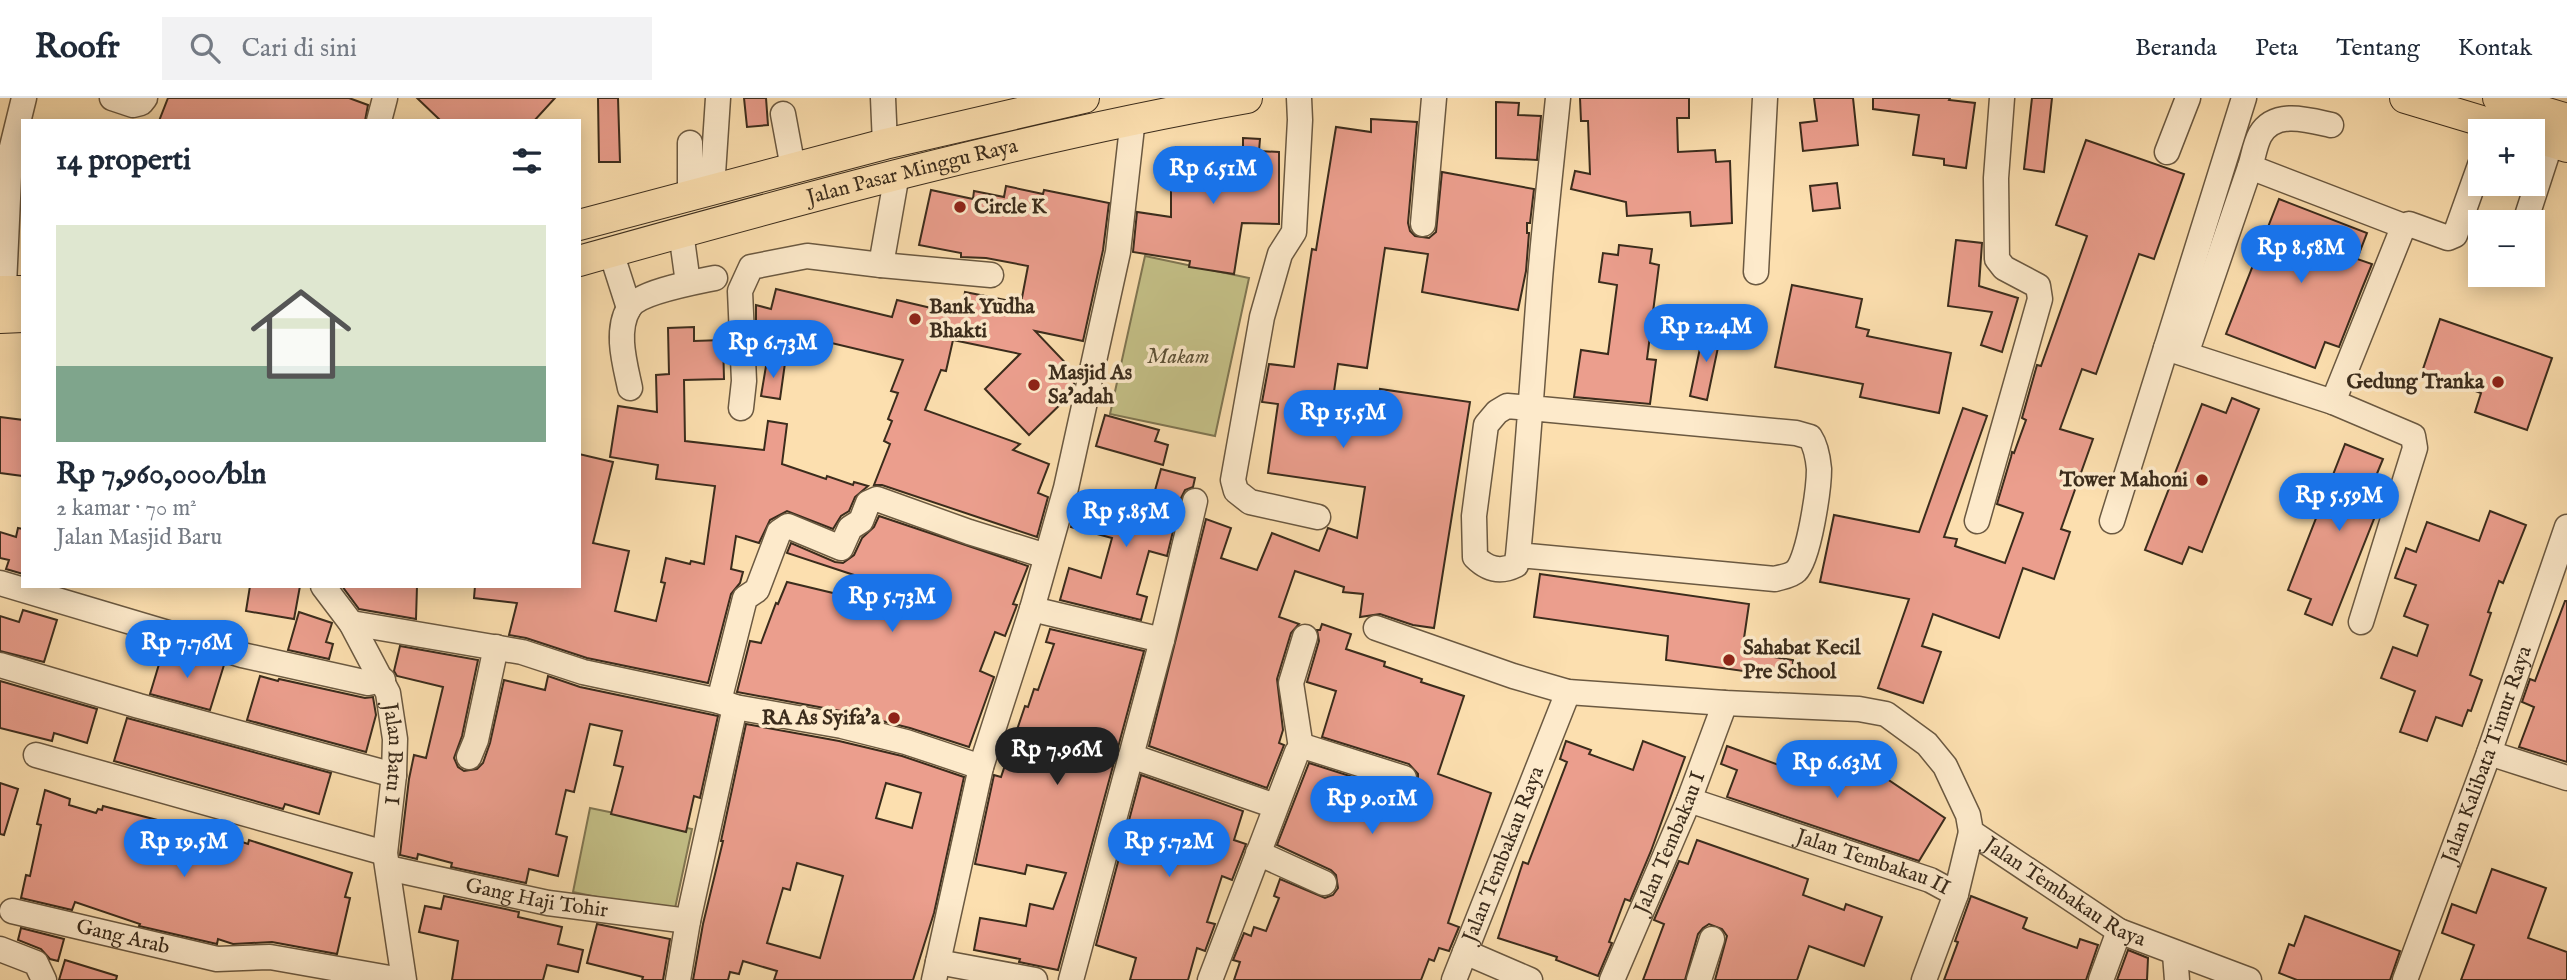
<!DOCTYPE html>
<html lang="id">
<head>
<meta charset="utf-8">
<style>
	:root { --surface:#fff; --page:#f2f2f3; --text:#1f2937; --muted:#747a83; --line:#e0e1e3; --accent:#1a73e8 }
	body { margin:0; font-family:"IM FELL English",serif; background:var(--page); color:var(--text); height:100vh; display:flex; flex-direction:column; font-size:26px; white-space:nowrap }
	* { box-sizing:border-box; margin:0 }
	p { font-size:23px; color:var(--muted) }
	.icon { flex:none; width:38px; height:38px; fill:none; stroke:currentColor; stroke-width:2; stroke-linecap:round; stroke-linejoin:round }
	.map { position:relative; flex:1; overflow:hidden }
	.panel { position:absolute; left:21px; top:21px; width:560px; height:469px; display:flex; flex-direction:column; background:var(--surface); border-radius:0px; box-shadow:0 4px 18px #0003 }
	.panel>* { flex:none }
	.controls { position:absolute; left:2468px; top:21px; display:grid; gap:14px }
	.controls a { display:grid; place-items:center; width:77px; height:77px; border-radius:0px; background:var(--surface); box-shadow:0 4px 18px #0003; font-size:35px }
	.price { position:absolute; translate:-50% -60px; padding:0 16px; border-radius:24px; background:var(--accent); color:#fff; font-size:23px; line-height:46px; filter:drop-shadow(0 2px 4px #0008) }
	.price::after { content:''; position:absolute; left:50%; top:42px; width:21px; height:16px; margin-left:-10px; background:inherit; clip-path:polygon(0 0,100% 0,50% 100%) }
	.price.on { background:#222; color:#fff }
	ul { padding:0; list-style:none }
	li { display:grid; align-content:center; gap:14px; height:371px; padding:0 35px }
	li span { display:grid; place-items:center; height:217px; border-radius:0px; color:#555 }
	li>.icon { margin-inline-start:auto }
	span .icon { width:126px; height:126px; fill:#fffc; stroke-width:1 }
	li b { font-size:30px }
	h2 { display:flex; justify-content:space-between; align-items:center; height:84px; padding:0 35px; font-size:30px }
	header { display:flex; align-items:center; gap:42px; box-sizing:border-box; height:98px; padding:0 35px; background:var(--surface); border-bottom:2px solid var(--line) }
	header strong { font-size:33px }
	nav { display:flex; gap:38px; margin-inline-start:auto; font-size:24px }
	.search { width:490px; height:63px; background:var(--page); display:flex; align-items:center; gap:18px; box-sizing:border-box; padding:0 24px; border-radius:0px; color:var(--muted); font-size:26px }
	.map>svg:first-child { display:block }
	.green { fill:#c4c087; stroke:#807652; stroke-width:2 }
	.building { fill:#eb9e8d; stroke:#3b2c1c; stroke-width:2; fill-rule:evenodd }
	.lines { fill:none; stroke-linecap:round; stroke-linejoin:round }
	.minor-casing { stroke:#6b5941; stroke-width:27 }
	.major-casing { stroke:#3b2c1c; stroke-width:32 }
	.minor { stroke:#fdeacb; stroke-width:24 }
	.major { stroke:#fcdfaf; stroke-width:30 }
	.poi-dot { fill:#8f2418; stroke:#fdeacb; stroke-width:2.5 }
	.labels { text-anchor:middle; dominant-baseline:central; stroke-width:7; stroke-linejoin:round; paint-order:stroke }
	.street-label { font-size:21px; fill:#3b2c1c; stroke:#fdeacb }
	.poi-label { font-size:21px; font-weight:bold; fill:#3b2c1c; stroke:#fdeacb; text-anchor:start }
	.park-label { font-size:21px; font-style:italic; fill:#5d5137; stroke:#fdeacb }
</style>
</head>
<body>
<header>
<strong>Roofr</strong>
<div class="search"><svg class="icon" aria-label="search" viewBox="0 0 24 24"><circle cx="10" cy="10" r="6"/><path d="M15 15l6 6"/></svg>Cari di sini</div>
<nav><a>Beranda</a><a>Peta</a><a>Tentang</a><a>Kontak</a></nav>
</header>
<div class="map">
<svg width="2567" height="882" viewBox="0 0 2567 882">
	<rect width="100%" height="100%" fill="#fcdfaf"/>
	<filter id="stains"><feTurbulence type="fractalNoise" baseFrequency=".00286" numOctaves="4"/><feColorMatrix values="0 0 0 0 .2 0 0 0 0 .09 0 0 0 0 .02 0 0 0 .5 -.17"/></filter>
	<radialGradient id="worn" r=".72"><stop offset=".6" stop-color="#630" stop-opacity="0"/><stop offset="1" stop-color="#630" stop-opacity=".3"/></radialGradient>
	<g class="green">
		<polygon points="1145,158 1249,180 1215,338 1110,316"/>
		<polygon points="590,710 692,731 674,815 573,794"/>
	</g>
	<g class="building">
		<polygon points="168,0 349,0 368,7 365,23 159,23"/>
		<polygon points="417,0 555,0 534,23 441,23"/>
		<polygon points="598,0 618,0 620,64 599,64"/>
		<polygon points="744,0 766,0 768,27 747,29"/>
		<polygon points="1580,0 1689,0 1689,20 1677,20 1678,54 1715,52 1716,64 1730,63 1732,125 1691,128 1690,114 1627,118 1626,104 1571,91 1575,73 1590,76 1588,23 1581,23"/>
		<polygon points="1814,0 1853,0 1858,47 1803,53 1800,25 1817,23"/>
		<polygon points="1873,0 1950,0 1949,2 1975,5 1966,70 1944,67 1944,61 1913,57 1919,17 1873,11"/>
		<polygon points="2032,0 2052,0 2044,74 2024,71"/>
		<polygon points="1496,4 1519,5 1518,17 1541,18 1537,62 1496,60"/>
		<polygon points="1371,21 1417,24 1408,125 1410,133 1415,138 1429,140 1436,134 1442,74 1534,91 1530,125 1527,125 1527,135 1529,135 1526,173 1518,212 1422,194 1428,156 1385,150 1367,270 1338,266 1331,314 1375,320 1380,291 1470,304 1434,530 1413,527 1380,516 1360,519 1363,496 1343,494 1344,489 1295,473 1279,519 1299,526 1291,535 1277,581 1283,632 1279,645 1284,647 1267,690 1149,648 1206,421 1231,430 1221,460 1257,472 1272,435 1319,453 1328,430 1357,440 1365,389 1268,375 1278,306 1262,304 1269,266 1294,269 1312,151 1316,152 1336,29 1371,34"/>
		<polygon points="1243,40 1260,41 1259,53 1279,54 1279,126 1242,125 1234,176 1189,169 1190,163 1133,154 1137,114 1171,119 1171,90 1174,90 1176,49 1243,51"/>
		<polygon points="2086,42 2184,76 2154,161 2139,156 2096,276 2082,271 2060,331 2093,341 2061,431 2070,434 2054,481 2023,470 1999,540 1933,516 1922,548 1941,554 1923,605 1878,590 1909,501 1820,484 1834,417 1919,434 1963,310 1987,318 1944,439 1957,441 1955,448 2005,465 2023,415 1997,406 2011,359 2012,354 2014,355 2026,322 2022,320 2037,267 2041,268 2087,138 2056,127"/>
		<polygon points="1837,85 1840,110 1813,113 1810,88"/>
		<polygon points="1006,88 1043,96 1044,92 1109,105 1103,152 1083,243 1035,233 1076,276 1072,295 1029,337 985,291 1020,256 953,242 946,273 941,272 925,312 1020,346 1013,352 1049,366 1038,395 1048,399 1037,439 882,387 874,387 890,346 884,343 892,323 888,321 898,295 891,293 903,262 756,227 756,207 771,211 776,191 892,219 897,202 961,217 965,194 1021,205 1028,168 986,160 961,159 961,155 919,147 931,92 973,101 974,93 1004,99"/>
		<polygon points="2279,101 2367,135 2357,161 2372,166 2361,193 2339,249 2325,244 2315,270 2226,236"/>
		<polygon points="1956,142 1982,145 1979,188 2018,200 2002,254 1981,247 1992,214 1948,208"/>
		<polygon points="1619,147 1652,151 1650,165 1659,167 1647,261 1656,262 1650,306 1574,299 1581,252 1608,256 1617,187 1599,184 1603,155 1618,157"/>
		<polygon points="1792,187 1862,201 1856,229 1869,232 1867,238 1951,255 1939,315 1860,299 1863,286 1775,269"/>
		<polygon points="2440,221 2552,260 2527,332 2475,314 2481,295 2422,274"/>
		<polygon points="694,229 694,243 723,242 724,281 684,282 685,343 764,352 768,323 787,326 782,366 826,381 827,378 853,387 854,384 868,388 855,399 849,413 841,418 833,431 787,413 770,422 759,445 736,438 731,471 743,474 740,485 731,496 708,585 587,560 526,540 509,537 517,505 474,500 475,488 579,488 579,356 613,364 593,445 629,453 615,513 656,523 665,485 661,484 666,460 690,466 691,463 704,466 715,388 656,381 658,367 610,359 618,308 657,314 656,277 669,276 668,230"/>
		<polygon points="1704,231 1721,235 1707,302 1690,298"/>
		<polygon points="767,262 785,265 780,301 761,298"/>
		<polygon points="2232,300 2259,311 2202,454 2189,449 2182,466 2145,452 2202,306 2226,315"/>
		<polygon points="1105,317 1159,332 1155,343 1168,347 1163,367 1096,348"/>
		<polygon points="0,319 23,322 23,378 0,375"/>
		<polygon points="2345,346 2383,361 2376,378 2389,383 2332,527 2305,516 2311,501 2288,492"/>
		<polygon points="1161,371 1195,380 1193,389 1185,392 1181,400 1167,458 1149,453 1137,496 1147,499 1141,522 1060,502 1069,470 1101,480 1112,440 1071,429 1076,409 1084,412 1086,404 1147,421"/>
		<polygon points="2490,413 2526,427 2503,485 2499,483 2488,514 2491,515 2470,577 2482,582 2471,613 2468,612 2462,628 2436,619 2427,643 2400,634 2415,593 2381,580 2393,549 2417,558 2428,527 2404,518 2416,487 2395,480 2406,450 2416,454 2427,424 2479,443"/>
		<polygon points="879,418 1028,468 1013,506 1017,507 1005,538 995,534 980,573 994,579 969,649 910,630 846,614 737,594 750,543 761,545 776,505 778,506 787,484 854,500 860,479 787,455 791,445 835,464 843,465 854,457 862,440 874,429"/>
		<polygon points="18,430 23,431 23,476 6,471 9,462 0,460 0,434 16,439"/>
		<polygon points="1540,476 1749,506 1742,554 1793,562 1792,580 1666,562 1668,538 1534,519"/>
		<polygon points="250,488 300,488 294,521 246,513"/>
		<polygon points="342,488 417,488 416,521 359,511"/>
		<polygon points="2565,503 2567,503 2567,664 2519,649 2534,609 2522,604 2530,581 2535,583"/>
		<polygon points="23,512 57,522 44,564 0,553 0,518 19,524"/>
		<polygon points="299,514 332,525 326,544 333,546 329,561 288,552"/>
		<polygon points="1322,526 1351,536 1346,551 1385,564 1384,568 1422,581 1421,584 1464,598 1438,676 1491,695 1448,825 1459,829 1449,853 1439,850 1434,863 1429,861 1421,882 1234,882 1240,864 1233,862 1244,835 1251,838 1254,829 1266,833 1279,800 1274,798 1280,781 1325,800 1333,797 1338,790 1336,777 1331,772 1277,747 1309,665 1400,694 1413,691 1418,684 1418,676 1409,666 1322,639 1336,593 1307,584 1319,543 1317,532 1320,532"/>
		<polygon points="1050,531 1144,553 1058,872 1019,864 1020,861 974,852 980,820 1026,828 1030,806 1053,811 1066,775 1027,767 1025,776 975,766 994,677 1001,679 1025,608 1028,609 1034,591 1038,592 1054,546 1046,544"/>
		<polygon points="400,548 478,562 462,638 454,660 458,669 464,673 477,671 483,665 490,645 504,582 545,592 548,578 580,589 718,618 700,700 694,698 686,734 611,716 623,669 614,667 622,633 590,626 574,694 566,692 556,736 567,739 558,778 529,771 526,785 451,769 452,765 418,756 417,761 400,757 409,681 414,657 426,660 443,589 397,578 394,573"/>
		<polygon points="163,553 197,564 198,559 224,567 210,612 150,596"/>
		<polygon points="260,578 278,583 279,581 365,600 373,599 376,617 366,654 247,622"/>
		<polygon points="0,583 97,611 87,645 54,635 52,643 0,630"/>
		<polygon points="127,620 331,675 319,716 285,706 283,711 114,663"/>
		<path d="M746 626 839 643 902 658 964 679 934 815 913 882H774L777 873 743 863 739 876 730 874 728 882H693L703 826 723 743H721ZM886 685 921 695 912 730 876 720ZM797 765 843 778 820 860 767 845 783 790 790 792Z"/>
		<polygon points="1566,643 1591,652 1589,656 1633,672 1643,643 1685,659 1651,753 1630,803 1625,801 1609,844 1612,845 1598,878 1556,862 1557,859 1498,840 1523,764 1528,766 1567,664 1560,661"/>
		<polygon points="1727,648 1806,677 1825,648 1856,667 1859,662 1945,720 1919,763 1727,699 1737,672 1721,666"/>
		<polygon points="1141,677 1243,713 1234,742 1246,746 1232,782 1222,778 1207,824 1215,826 1205,853 1197,850 1188,882 1130,882 1136,860 1096,847"/>
		<polygon points="0,685 18,691 4,737 0,736"/>
		<polygon points="45,692 70,701 69,707 96,715 98,711 102,712 103,708 177,727 179,723 248,746 249,742 352,775 345,799 350,800 337,856 272,844 233,846 218,841 217,846 139,828 140,826 75,804 72,812 21,800 26,777 30,778 41,727 37,726"/>
		<polygon points="1697,742 1808,781 1803,797 1844,812 1846,806 1882,819 1864,868 1809,848 1797,882 1715,882 1727,838 1722,831 1709,826 1703,830 1698,836 1685,882 1643,882 1664,826 1654,822 1679,763 1688,766"/>
		<polygon points="2492,771 2546,790 2528,840 2567,854 2567,882 2461,882 2474,847 2442,835 2452,806 2476,815"/>
		<polygon points="444,798 519,814 518,819 562,829 558,846 583,852 578,874 547,867 543,882 452,882 458,843 419,834 425,808 441,811"/>
		<polygon points="1971,798 2027,820 2023,830 2027,832 2077,850 2080,841 2098,847 2086,882 1944,882 1958,844 1955,843"/>
		<polygon points="2305,818 2400,853 2390,882 2297,882 2279,875 2289,846 2294,848"/>
		<polygon points="597,826 670,841 663,882 642,882 643,879 587,865"/>
		<polygon points="21,830 64,841 58,863 50,861 41,851 18,842"/>
		<polygon points="2128,852 2148,860 2147,882 2117,882"/>
		<polygon points="65,862 117,878 116,882 59,882"/>
	</g>
	<g class="lines">
		<defs>
			<g id="minor">
				<polyline points="112,0 133,7 141,5 145,0"/>
				<polyline points="883,0 885,46"/>
				<polyline points="1299,0 1300,22 1294,134 1280,156 1262,219 1233,382 1236,393 1250,404 1318,419"/>
				<polyline points="2244,0 2166,250 2333,304 2413,338 2415,350 2361,524"/>
				<polyline points="783,16 793,70"/>
				<polyline points="379,23 385,0"/>
				<path d="M2331 27C2309 22 2275 11 2260 37 2255 46 2253 60 2250 69L2406 129"/>
				<polyline points="690,45 690,97"/>
				<polyline points="2167,54 2188,0"/>
				<polyline points="712,91 718,0"/>
				<polyline points="2525,124 2551,44"/>
				<polyline points="1423,126 1434,0"/>
				<polyline points="681,134 688,185"/>
				<polyline points="611,154 629,210"/>
				<polyline points="881,167 897,76"/>
				<polyline points="1756,174 1765,0"/>
				<polyline points="3,209 10,57 24,0"/>
				<polyline points="2186,256 2250,69"/>
				<path d="M630 290C625 266 615 233 629 210 639 194 696 184 715 180"/>
				<polyline points="2333,304 2402,132 2409,126 2448,140 2455,137 2480,67"/>
				<polyline points="741,310 744,283 740,193 751,169 807,158 881,167 991,177"/>
				<polyline points="1977,423 2040,201 2038,188 2004,170 1997,161 1996,80 2002,0"/>
				<polyline points="2112,423 2166,250"/>
				<path d="M1518 457 1775 481C1781 479 1791 478 1796 473 1809 461 1819 390 1819 371 1818 360 1816 348 1810 339L1796 335 1530 310 1507 308 1497 314 1486 327 1474 418 1475 459C1487 471 1500 475 1516 467L1518 457C1527 365 1533 273 1540 181 1545 120 1552 60 1558 0"/>
				<polyline points="0,485 242,557 368,585 383,582"/>
				<path id="s1" d="M323 488 351 525 388 595 395 641 394 677 385 755 404 882"/>
				<polyline points="1032,511 1162,542 1131,658 1275,708"/>
				<polyline points="351,525 522,554 583,574 719,603 735,609 842,628 906,644 981,669"/>
				<path id="s2" d="M1376 530 1513 578 1568 594 1725 605 1859 611 1886 616 1927 646 1945 668 1968 717 1971 734 2119 833 2249 882"/>
				<polyline points="1162,542 1195,403"/>
				<polyline points="0,567 139,608 394,677"/>
				<polyline points="719,603 745,500 757,492 779,434 788,428 841,450 850,430 861,423 868,405 877,401 969,434 1046,458"/>
				<polyline points="1301,650 1291,585 1305,539"/>
				<polyline points="1301,650 1306,649 1404,680"/>
				<polyline points="2489,655 2567,680"/>
				<polyline points="36,657 385,755"/>
				<polyline points="469,659 476,642 496,549"/>
				<path id="s3" d="M1689 702 1930 782 1956 796 1971 734"/>
				<polyline points="1258,755 1324,785"/>
				<path id="s4" d="M388 770 548 805 688 823"/>
				<path id="s5" d="M12 813 217 861 270 859 401 882"/>
				<polyline points="0,851 36,865 44,882"/>
				<polyline points="1465,854 1530,882"/>
				<polyline points="2175,856 2177,882"/>
				<polyline points="938,864 1035,882"/>
				<polyline points="678,882 688,823 735,609"/>
				<polyline points="934,882 981,669 1032,511 1066,390 1118,154 1133,20"/>
				<polyline points="1071,882 1131,658"/>
				<polyline points="1210,882 1297,654 1301,650"/>
				<path id="s6" d="M1454 882 1568 594"/>
				<path id="s7" d="M1612 882 1689 702 1725 605"/>
				<polyline points="1699,882 1712,841"/>
				<polyline points="1924,882 1956,796"/>
				<polyline points="2101,882 2119,833"/>
				<path id="s8" d="M2405 882 2489 655 2567 429"/>
			</g>
			<g id="major">
				<polyline points="2405,0 2515,33"/>
				<polyline points="2498,0 2567,21"/>
				<polyline points="2532,38 2567,49"/>
				<polyline points="579,127 885,46 1084,0"/>
				<path id="s9" d="M579 163C800 101 1021 40 1247 0"/>
				<polyline points="0,193 23,193"/>
				<polyline points="0,220 23,219"/>
			</g>
		</defs>
		<use href="#minor" class="minor-casing"/>
		<use href="#major" class="major-casing"/>
		<use href="#minor" class="minor"/>
		<use href="#major" class="major"/>
	</g>
	<g class="poi-dot">
		<circle cx="960" cy="109" r="7"/>
		<circle cx="915" cy="221" r="7"/>
		<circle cx="2498" cy="284" r="7"/>
		<circle cx="1034" cy="287" r="7"/>
		<circle cx="2202" cy="382" r="7"/>
		<circle cx="1729" cy="562" r="7"/>
		<circle cx="894" cy="620" r="7"/>
	</g>
	<g class="labels">
		<g class="street-label">
			<text stroke="none"><textPath href="#s9" startOffset="345">Jalan Pasar Minggu Raya</textPath></text>
			<text stroke="none"><textPath href="#s1" startOffset="187">Jalan Batu I</textPath></text>
			<text stroke="none"><textPath href="#s8" startOffset="240">Jalan Kalibata Timur Raya</textPath></text>
			<text stroke="none"><textPath href="#s7" startOffset="149">Jalan Tembakau I</textPath></text>
			<text stroke="none"><textPath href="#s6" startOffset="135">Jalan Tembakau Raya</textPath></text>
			<text stroke="none"><textPath href="#s3" startOffset="194">Jalan Tembakau II</textPath></text>
			<text stroke="none"><textPath href="#s2" startOffset="784">Jalan Tembakau Raya</textPath></text>
			<text stroke="none"><textPath href="#s4" startOffset="152">Gang Haji Tohir</textPath></text>
			<text stroke="none"><textPath href="#s5" startOffset="114">Gang Arab</textPath></text>
		</g>
		<g class="poi-label">
			<text x="974" y="109">Circle K</text>
			<text x="929" y="209">Bank Yudha<tspan x="929" dy="24">Bhakti</tspan></text>
			<text x="1048" y="275">Masjid As<tspan x="1048" dy="24">Sa'adah</tspan></text>
			<text x="2484" y="284" text-anchor="end">Gedung Tranka</text>
			<text x="2188" y="382" text-anchor="end">Tower Mahoni</text>
			<text x="1743" y="550">Sahabat Kecil<tspan x="1743" dy="24">Pre School</tspan></text>
			<text x="880" y="620" text-anchor="end">RA As Syifa'a</text>
		</g>
		<g class="park-label">
			<text x="1178" y="259">Makam</text>
		</g>
	</g>
	<rect width="100%" height="100%" filter="url(#stains)"/>
	<rect width="100%" height="100%" fill="url(#worn)"/>
</svg>
<div class="controls">
<a>+</a>
<a>−</a>
</div>
<b class="price" style="left:1213px;top:108px">Rp 6.51M</b>
<b class="price" style="left:2301px;top:187px">Rp 8.58M</b>
<b class="price" style="left:1706px;top:266px">Rp 12.4M</b>
<b class="price" style="left:773px;top:282px">Rp 6.73M</b>
<b class="price" style="left:1343px;top:352px">Rp 15.5M</b>
<b class="price" style="left:2339px;top:435px">Rp 5.59M</b>
<b class="price" style="left:1126px;top:451px">Rp 5.85M</b>
<b class="price" style="left:892px;top:536px">Rp 5.73M</b>
<b class="price" style="left:187px;top:582px">Rp 7.76M</b>
<b class="price on" style="left:1057px;top:689px">Rp 7.96M</b>
<b class="price" style="left:1837px;top:702px">Rp 6.63M</b>
<b class="price" style="left:1372px;top:738px">Rp 9.01M</b>
<b class="price" style="left:184px;top:781px">Rp 19.5M</b>
<b class="price" style="left:1169px;top:781px">Rp 5.72M</b>
<section class="panel">
<h2>14 properti<svg class="icon" aria-label="filters" viewBox="0 0 24 24"><path d="M4 7h16M4 17h16"/><circle cx="9" cy="7" r="2"/><circle cx="15" cy="17" r="2"/></svg></h2>
<ul>
<li><span style="background:linear-gradient(#dfe7d0 65%,#7fa58c 0)"><svg class="icon" aria-label="home" viewBox="0 0 24 24"><path d="M3 11l9-7 9 7M6 9v11h12V9"/></svg></span><div><b>Rp 7,960,000/bln</b><p>2 kamar · 70 m²</p><p>Jalan Masjid Baru</p></div></li>
</ul>
</section>
</div>
</body>
</html>
